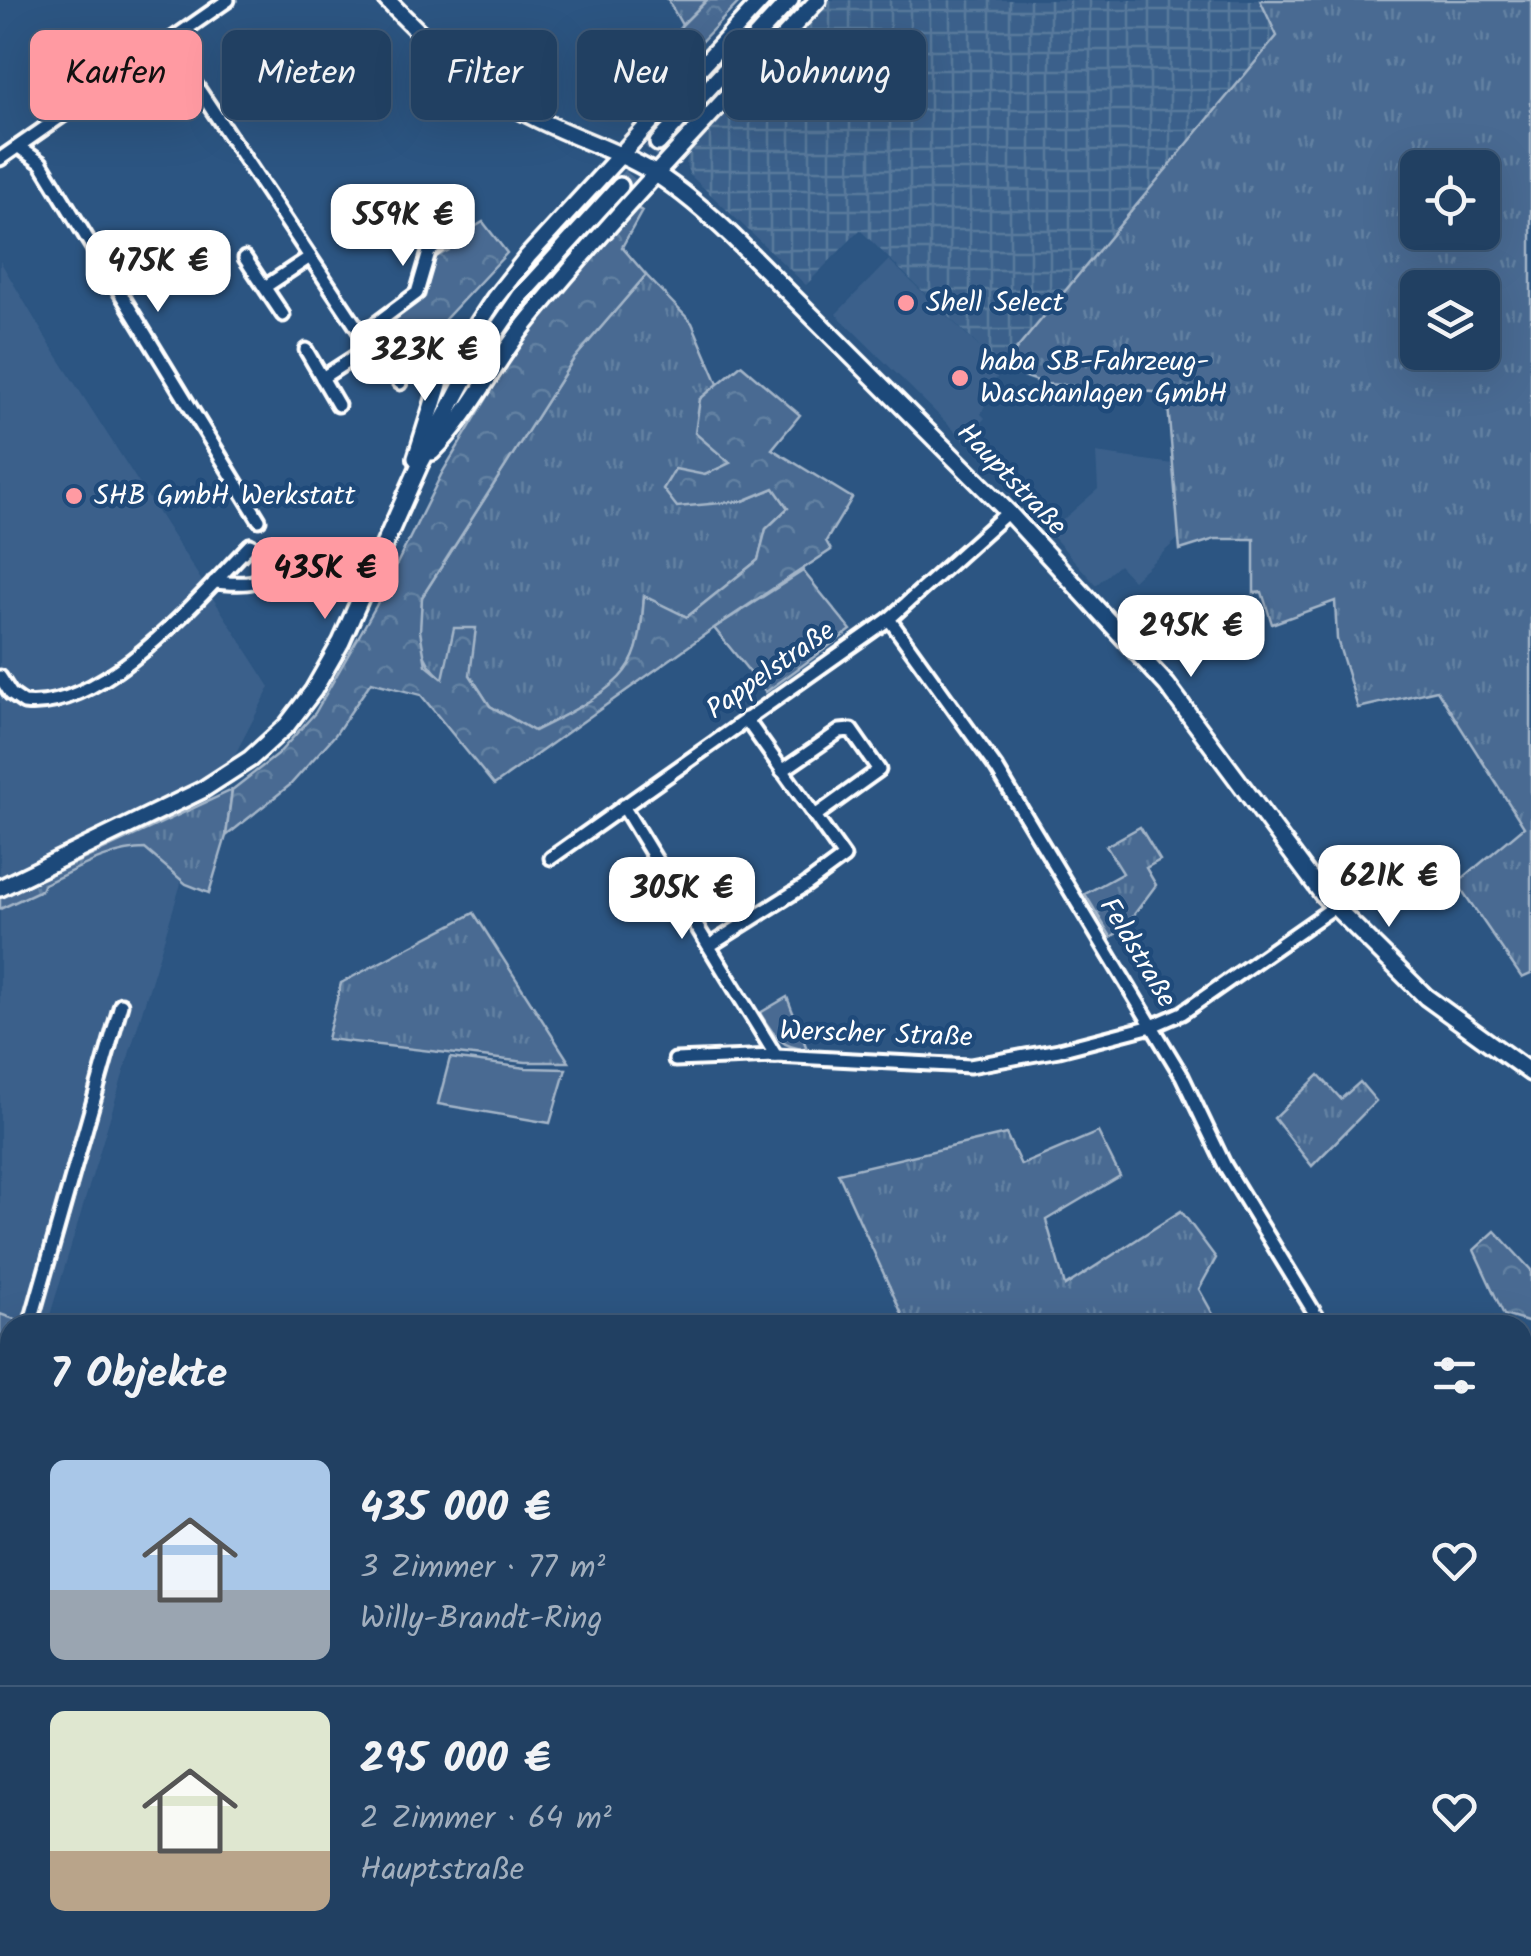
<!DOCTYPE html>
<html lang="de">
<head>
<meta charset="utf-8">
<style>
	:root { --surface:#214062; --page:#2d4b6b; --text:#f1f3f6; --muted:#a2afbe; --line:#3e5977; --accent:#ff9aa2 }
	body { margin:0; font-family:Kalam,sans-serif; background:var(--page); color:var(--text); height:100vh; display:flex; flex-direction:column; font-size:38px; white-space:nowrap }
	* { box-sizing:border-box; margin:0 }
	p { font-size:32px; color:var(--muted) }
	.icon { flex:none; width:55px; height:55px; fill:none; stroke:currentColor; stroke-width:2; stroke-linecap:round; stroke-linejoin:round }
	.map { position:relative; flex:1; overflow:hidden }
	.drawer { position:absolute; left:0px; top:1315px; width:1532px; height:642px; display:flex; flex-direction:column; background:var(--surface); border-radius:30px 30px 0 0; box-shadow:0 10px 40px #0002,0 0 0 2px var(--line) }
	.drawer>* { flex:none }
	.guide { position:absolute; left:30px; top:30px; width:1000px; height:90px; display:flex; gap:20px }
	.tools { position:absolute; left:1400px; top:150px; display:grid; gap:20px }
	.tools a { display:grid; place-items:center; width:100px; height:100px; border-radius:15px; background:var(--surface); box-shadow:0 10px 40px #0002,0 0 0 2px var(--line); font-size:50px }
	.price { position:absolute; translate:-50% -85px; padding:0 22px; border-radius:20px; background:#fff; color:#222; font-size:32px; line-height:65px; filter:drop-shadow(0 2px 5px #0008) }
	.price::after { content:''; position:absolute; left:50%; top:60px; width:30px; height:22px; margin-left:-15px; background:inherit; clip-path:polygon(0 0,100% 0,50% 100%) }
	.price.active { background:var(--accent); color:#111 }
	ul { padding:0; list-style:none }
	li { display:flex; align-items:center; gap:30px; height:250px; padding:0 50px }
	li+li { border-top:2px solid var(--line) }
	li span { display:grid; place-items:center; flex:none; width:280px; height:200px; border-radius:15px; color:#555 }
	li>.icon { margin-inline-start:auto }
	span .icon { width:120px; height:120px; fill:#fffc; stroke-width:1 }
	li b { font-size:42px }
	h2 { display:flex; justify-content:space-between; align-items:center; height:120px; padding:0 50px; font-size:42px }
	.tag { padding:0 35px; border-radius:15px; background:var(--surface); box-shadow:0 10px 40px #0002,0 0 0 2px var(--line); font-size:35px; line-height:90px }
	.tag.active { background:var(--accent); color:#111 }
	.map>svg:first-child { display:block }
	.built { fill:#3b618b }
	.industrial { fill:url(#industrial-grid) }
	.grass { fill:url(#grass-tufts); stroke:#a4b5c8; stroke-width:2.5; fill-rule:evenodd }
	.forest { fill:url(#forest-crowns); stroke:#a4b5c8; stroke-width:2.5 }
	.cemetery { fill:url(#cemetery-stones); stroke:#a4b5c8; stroke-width:2.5 }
	.garden { fill:#486b92; stroke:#a4b5c8; stroke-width:2.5 }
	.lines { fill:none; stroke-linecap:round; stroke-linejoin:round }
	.secondary-tunnel { stroke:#4c6e95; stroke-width:15; stroke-dasharray:15 8; stroke-linecap:butt }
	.street-casing { stroke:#fff; stroke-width:19 }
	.secondary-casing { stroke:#fff; stroke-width:22 }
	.street { stroke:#1f4a7a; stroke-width:11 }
	.secondary { stroke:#1f4a7a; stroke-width:15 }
	.poi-dot { fill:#ff9aa2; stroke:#1f4a7a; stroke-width:4 }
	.labels { text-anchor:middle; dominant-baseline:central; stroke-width:9; stroke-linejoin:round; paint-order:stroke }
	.poi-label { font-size:28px; fill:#fff; stroke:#1f4a7a; text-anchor:start }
	.street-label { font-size:28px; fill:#fff; stroke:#1f4a7a }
</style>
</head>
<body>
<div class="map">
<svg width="1531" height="1956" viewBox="0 0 1531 1956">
	<defs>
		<pattern id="industrial-grid" width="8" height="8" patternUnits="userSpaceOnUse" patternTransform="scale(2.5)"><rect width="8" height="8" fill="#3b618b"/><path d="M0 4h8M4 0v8" fill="none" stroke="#58799c"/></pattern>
		<pattern id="grass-tufts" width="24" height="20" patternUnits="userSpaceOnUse" patternTransform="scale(2.5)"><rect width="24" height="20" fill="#486b92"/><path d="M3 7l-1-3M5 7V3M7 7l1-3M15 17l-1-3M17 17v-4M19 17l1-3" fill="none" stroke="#6381a2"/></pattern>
		<pattern id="forest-crowns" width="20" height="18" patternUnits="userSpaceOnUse" patternTransform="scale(2.5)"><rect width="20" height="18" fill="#486b92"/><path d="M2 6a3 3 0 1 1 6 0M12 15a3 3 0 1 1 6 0" fill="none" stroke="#6381a2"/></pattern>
		<pattern id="cemetery-stones" width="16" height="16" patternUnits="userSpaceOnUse" patternTransform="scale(2.5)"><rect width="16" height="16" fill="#486b92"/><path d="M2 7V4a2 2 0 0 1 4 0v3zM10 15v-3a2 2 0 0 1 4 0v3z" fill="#6381a2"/></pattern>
	</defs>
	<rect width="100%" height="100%" fill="#2c5582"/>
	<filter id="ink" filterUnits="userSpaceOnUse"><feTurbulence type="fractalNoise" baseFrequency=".01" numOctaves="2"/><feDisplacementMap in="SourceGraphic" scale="20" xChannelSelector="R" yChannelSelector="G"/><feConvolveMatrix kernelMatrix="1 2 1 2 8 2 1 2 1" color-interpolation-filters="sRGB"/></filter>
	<g filter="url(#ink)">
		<g class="built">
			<polygon points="889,260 1001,368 981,414 985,418 964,440 836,314"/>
			<polygon points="0,261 50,345 270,687 199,824 47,1325 10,1325 10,1446 0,1537"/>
			<polygon points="1096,453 1173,464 1179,538 1133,580 1119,565 1096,585 1049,532 1098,489"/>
		</g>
		<polygon class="industrial" points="827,0 1260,0 1277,36 1001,368 860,230 806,285 689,174 686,164 689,150"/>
		<g class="grass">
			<polygon points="668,0 707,0 682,25"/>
			<path d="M1260 0H1531V974L1522 978 1457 883 1524 827 1437 690 1358 708 1337 639 1335 601 1272 624 1262 592 1254 593V539H1215L1180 550 1167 393 1046 384 1001 368 1277 36ZM1418 168H1482V232H1418ZM1418 288H1482V352H1418Z"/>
			<path d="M646 275 692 323 719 386 700 399 731 463 705 475 743 501 774 488 788 508 766 529 758 560 687 617 644 597C642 621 641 652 625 672 606 696 561 718 534 731L490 706 470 675 443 679C414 655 419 632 422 597L573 360Z"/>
			<polygon points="803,571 851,630 766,692 714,628"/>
			<path d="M232 790 226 836 209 893 186 884 145 849C110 849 76 870 44 884L41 890 0 909V898Z"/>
			<polygon points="1140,827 1160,860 1146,868 1156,885 1124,928 1111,937 1085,894 1123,873 1106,846"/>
			<polygon points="474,913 569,1062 526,1062 327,1039 341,983"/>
			<polygon points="1319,1075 1341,1099 1360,1082 1376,1101 1312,1166 1274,1118"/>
			<polygon points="1098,1132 1120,1176 1046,1220 1065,1286 1181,1211 1216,1258 1199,1289 1219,1325 907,1325 838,1173 1006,1134 1021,1165"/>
			<polygon points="0,1314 20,1321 21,1323 10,1325 10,1363 0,1400"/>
			<polygon points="1523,1842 1531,1845 1531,1956 1423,1956 1426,1948 1522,1948"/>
			<polygon points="1074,1948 1117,1948 1123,1956 1072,1956"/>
		</g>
		<g class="forest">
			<polygon points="707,0 741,0 647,98 639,83 682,25"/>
			<path d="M637 208 642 211 622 247 646 275 573 360 422 597 420 631 426 665 443 679 454 628H476L470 675 490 706 534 731C559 719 608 694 625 671 641 651 642 621 644 596L687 617 758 560 766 529 788 508 774 488 743 501 677 507 663 489 675 469 705 475 730 463 695 433 700 399 741 365 800 415 772 449 852 498 826 541 831 550 714 628 494 785 421 695 371 682 335 735 290 785 226 836 232 790 277 755 315 713 376 606 442 473 524 336Z"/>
			<polygon points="483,222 507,253 405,362 390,334 393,317 425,297 434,258 449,250 453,240"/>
			<path d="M787 997 807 1049C781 1049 773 1034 760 1013Z"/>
			<polygon points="1495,1231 1531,1270 1531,1323 1504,1315 1474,1250"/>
		</g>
		<polygon class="cemetery" points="1031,1948 1074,1948 1072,1956 1018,1956"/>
		<polygon class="garden" points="450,1058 526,1068 566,1069 550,1123 438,1104"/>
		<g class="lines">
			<polyline class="secondary-tunnel" points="620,186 658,143"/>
			<defs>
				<g id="street">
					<polyline points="167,42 370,347 400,383"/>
					<polyline points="19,147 41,163 259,520"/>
					<polyline points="0,159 228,0"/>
					<polyline points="245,258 283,315"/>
					<polyline points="265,287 310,257"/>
					<polyline points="362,334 417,293 429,252 459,228"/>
					<polyline points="306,350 338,405"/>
					<polyline points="322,378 370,347"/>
					<polyline points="889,619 997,769 1182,1076 1225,1166 1322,1325"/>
					<path d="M0 677 11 694 24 703C104 712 199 597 250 545L263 552 269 562C265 590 236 583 214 582"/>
					<polyline points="782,771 840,731 851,730 879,770 815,816"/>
					<polyline points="623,806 776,1056"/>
					<polyline points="551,858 889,619 1008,512"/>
					<polyline points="709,946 806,885 844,857 746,719"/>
					<polyline points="675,1060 776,1056 970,1066 1059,1050 1152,1026 1182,1013 1334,907"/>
					<polyline points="30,1325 121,1004"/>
					<polyline points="0,1428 10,1395"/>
					<polyline points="1522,1652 1531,1642"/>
					<polyline points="1522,1748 1531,1733"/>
					<polyline points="1426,1953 1429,1948"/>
					<polyline points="1002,1956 1017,1948"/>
				</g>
				<g id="secondary">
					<path d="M387 0C427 41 466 80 516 108 561 134 612 147 656 174 684 192 709 214 733 237L1008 512 1167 685 1323 895 1426 997 1531 1073"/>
					<polyline points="658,143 790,0"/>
					<path d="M432 452C472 412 495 360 531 317 621 207 721 104 818 0"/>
					<polyline points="416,458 440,381 494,299 528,256 762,0"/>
					<polyline points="0,888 202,790 250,759 287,725 313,691 341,642 420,464 472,366 521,295 620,186"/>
				</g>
			</defs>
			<use href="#street" class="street-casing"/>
			<use href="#secondary" class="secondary-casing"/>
			<use href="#street" class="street"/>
			<use href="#secondary" class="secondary"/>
		</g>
	</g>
	<g class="poi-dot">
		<circle cx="906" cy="303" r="10"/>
		<circle cx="960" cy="378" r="10"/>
		<circle cx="74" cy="496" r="10"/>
	</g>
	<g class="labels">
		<g class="poi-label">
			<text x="926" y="303">Shell Select</text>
			<text x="980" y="362">haba SB-Fahrzeug-<tspan x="980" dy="32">Waschanlagen GmbH</tspan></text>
			<text x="94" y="496">SHB GmbH Werkstatt</text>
		</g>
		<g class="street-label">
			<text transform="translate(1011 480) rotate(46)">Hauptstraße</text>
			<text transform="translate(771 671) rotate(-35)">Pappelstraße</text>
			<text transform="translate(1137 953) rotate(59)">Feldstraße</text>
			<text transform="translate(876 1035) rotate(2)">Werscher Straße</text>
		</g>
	</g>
</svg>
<div class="tools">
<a><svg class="icon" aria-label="locate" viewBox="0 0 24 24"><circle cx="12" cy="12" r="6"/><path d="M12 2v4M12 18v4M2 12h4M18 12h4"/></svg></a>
<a><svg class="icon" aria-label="layers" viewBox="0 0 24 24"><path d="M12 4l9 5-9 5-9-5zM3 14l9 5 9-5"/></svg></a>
</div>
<b class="price" style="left:403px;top:269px">559K €</b>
<b class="price" style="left:158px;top:315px">475K €</b>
<b class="price" style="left:425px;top:404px">323K €</b>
<b class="price active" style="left:325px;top:622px">435K €</b>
<b class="price" style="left:1191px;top:680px">295K €</b>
<b class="price" style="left:1389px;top:930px">621K €</b>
<b class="price" style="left:682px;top:942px">305K €</b>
<div class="guide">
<a class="tag active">Kaufen</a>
<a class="tag">Mieten</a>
<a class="tag">Filter</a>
<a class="tag">Neu</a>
<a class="tag">Wohnung</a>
</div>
<section class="drawer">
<h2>7 Objekte<svg class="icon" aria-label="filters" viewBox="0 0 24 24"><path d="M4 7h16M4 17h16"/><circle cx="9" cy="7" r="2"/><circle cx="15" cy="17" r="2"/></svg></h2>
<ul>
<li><span style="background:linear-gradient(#a9c7e8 65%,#9aa5b1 0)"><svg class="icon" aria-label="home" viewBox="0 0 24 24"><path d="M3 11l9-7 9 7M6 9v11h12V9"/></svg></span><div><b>435 000 €</b><p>3 Zimmer · 77 m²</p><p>Willy-Brandt-Ring</p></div><svg class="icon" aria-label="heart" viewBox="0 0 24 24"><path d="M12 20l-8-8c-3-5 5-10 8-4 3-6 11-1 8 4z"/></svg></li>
<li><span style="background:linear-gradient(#dfe7d0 70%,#b9a48a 0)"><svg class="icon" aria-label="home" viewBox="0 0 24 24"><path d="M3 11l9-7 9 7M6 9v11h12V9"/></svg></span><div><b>295 000 €</b><p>2 Zimmer · 64 m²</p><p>Hauptstraße</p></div><svg class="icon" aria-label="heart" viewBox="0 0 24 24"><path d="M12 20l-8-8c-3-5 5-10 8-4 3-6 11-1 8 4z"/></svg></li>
</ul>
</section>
</div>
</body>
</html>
